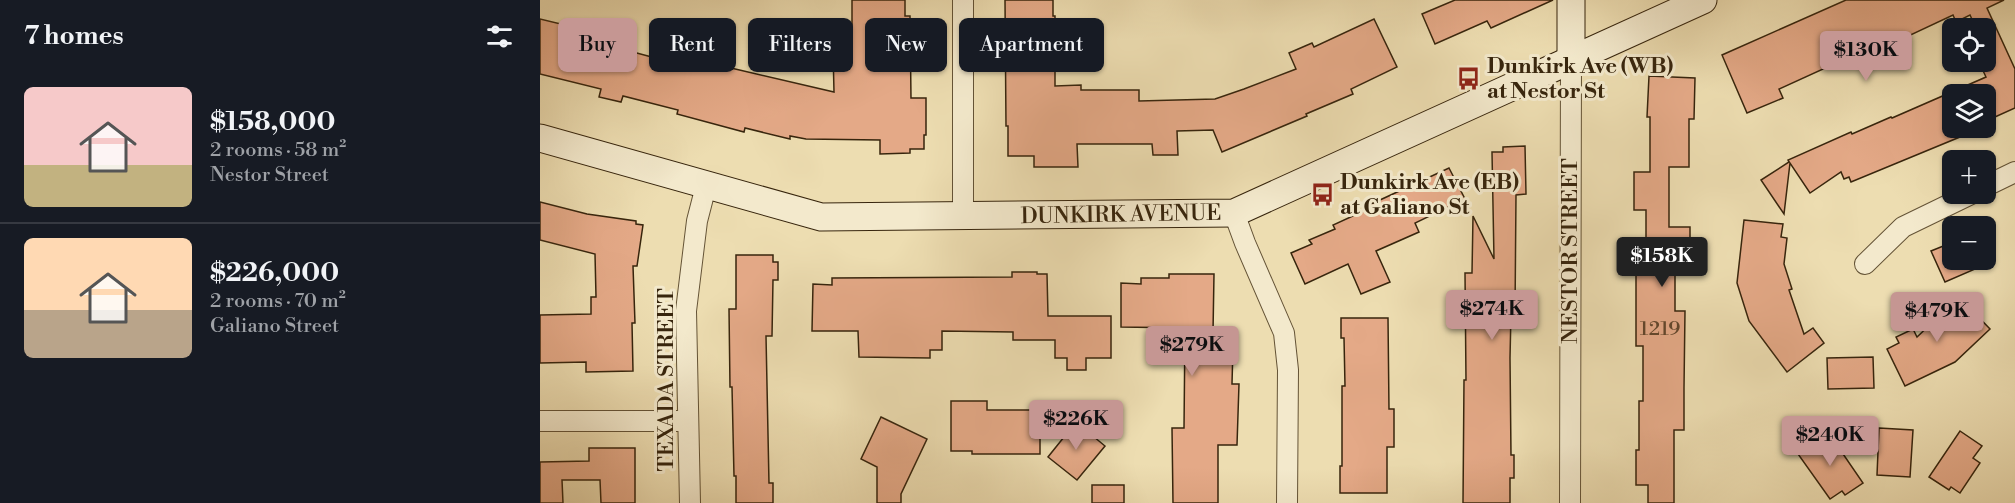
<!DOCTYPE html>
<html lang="en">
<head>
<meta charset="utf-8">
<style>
	:root { --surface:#171b24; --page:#242831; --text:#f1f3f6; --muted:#9ea1a6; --line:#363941; --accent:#c59692 }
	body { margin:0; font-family:"Libre Bodoni",serif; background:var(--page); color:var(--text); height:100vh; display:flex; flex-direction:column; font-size:22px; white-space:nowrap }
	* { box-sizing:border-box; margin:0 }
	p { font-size:20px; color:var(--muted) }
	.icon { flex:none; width:33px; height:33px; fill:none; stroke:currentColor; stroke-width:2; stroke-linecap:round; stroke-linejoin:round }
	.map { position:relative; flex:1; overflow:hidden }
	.details { display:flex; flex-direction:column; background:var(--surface); width:540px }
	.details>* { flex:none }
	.guide { position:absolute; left:18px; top:18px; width:570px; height:54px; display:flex; gap:12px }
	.fabs { position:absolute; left:1402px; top:18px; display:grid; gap:12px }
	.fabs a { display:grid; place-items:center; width:54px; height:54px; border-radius:9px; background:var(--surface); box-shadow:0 2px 4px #0004; font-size:30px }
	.price { position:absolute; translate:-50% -51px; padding:0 14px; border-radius:6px; background:var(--accent); color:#111; font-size:20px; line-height:39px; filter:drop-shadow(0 2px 3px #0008) }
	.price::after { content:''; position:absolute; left:50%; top:36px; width:18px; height:14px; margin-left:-9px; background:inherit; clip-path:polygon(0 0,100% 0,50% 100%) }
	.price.on { background:#222; color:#fff }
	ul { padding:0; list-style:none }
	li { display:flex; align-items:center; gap:18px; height:150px; padding:0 24px }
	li+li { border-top:2px solid var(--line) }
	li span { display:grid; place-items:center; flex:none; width:168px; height:120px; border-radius:9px; color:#555 }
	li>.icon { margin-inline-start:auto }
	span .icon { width:72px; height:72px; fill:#fffc; stroke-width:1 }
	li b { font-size:26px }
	h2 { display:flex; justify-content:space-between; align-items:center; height:72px; padding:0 24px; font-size:26px }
	.chip { padding:0 21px; border-radius:9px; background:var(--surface); box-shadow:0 2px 4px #0004; font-size:21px; line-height:54px }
	.chip.on { background:var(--accent); color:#111 }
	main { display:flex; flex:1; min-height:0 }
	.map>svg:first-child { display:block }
	.building { fill:#e4a987; stroke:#37250d; stroke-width:1.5 }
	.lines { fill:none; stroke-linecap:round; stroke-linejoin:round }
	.street-casing { stroke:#645336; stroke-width:22 }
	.secondary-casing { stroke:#37250d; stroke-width:29 }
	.street { stroke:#f3e9cc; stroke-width:20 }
	.secondary { stroke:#f3e9cc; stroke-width:27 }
	.labels { text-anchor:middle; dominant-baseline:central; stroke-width:6; stroke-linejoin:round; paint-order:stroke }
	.number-label { font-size:20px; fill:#62462c }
	.poi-label { font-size:22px; font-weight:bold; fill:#37250d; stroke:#f3e9cc; text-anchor:start }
	.street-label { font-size:22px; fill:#37250d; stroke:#f3e9cc }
</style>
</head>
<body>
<main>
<section class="details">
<h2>7 homes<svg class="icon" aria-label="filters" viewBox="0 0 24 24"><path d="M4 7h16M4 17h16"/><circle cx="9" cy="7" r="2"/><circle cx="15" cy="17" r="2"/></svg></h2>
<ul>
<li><span style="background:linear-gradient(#f6c9c9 65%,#c2b280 0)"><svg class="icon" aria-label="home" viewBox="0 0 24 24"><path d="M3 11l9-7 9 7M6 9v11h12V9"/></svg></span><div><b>$158,000</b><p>2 rooms · 58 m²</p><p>Nestor Street</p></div></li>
<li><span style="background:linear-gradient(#ffd9b3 60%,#b9a48a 0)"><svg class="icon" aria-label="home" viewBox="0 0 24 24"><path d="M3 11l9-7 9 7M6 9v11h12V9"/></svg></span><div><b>$226,000</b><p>2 rooms · 70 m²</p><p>Galiano Street</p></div></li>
</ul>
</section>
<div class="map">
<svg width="1475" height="503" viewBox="0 0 1475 503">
	<rect width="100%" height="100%" fill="#edddb1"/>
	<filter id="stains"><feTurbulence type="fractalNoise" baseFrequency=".00333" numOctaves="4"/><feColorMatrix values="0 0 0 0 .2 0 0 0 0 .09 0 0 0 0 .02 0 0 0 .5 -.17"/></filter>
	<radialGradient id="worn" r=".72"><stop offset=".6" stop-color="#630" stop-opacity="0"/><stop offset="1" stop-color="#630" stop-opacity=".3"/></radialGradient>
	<g class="building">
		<polygon points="312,0 365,0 365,16 370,16 371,98 386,98 386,135 384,135 384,149 370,149 370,153 340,154 340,140 266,139 250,136 250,139 205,128 204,132 137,114 138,110 83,96 81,102 59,97 61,89 0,74 0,19 50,31 48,39 94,50 93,52 149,67 159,68 161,61 294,92 293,50 302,50 302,38 312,38"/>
		<polygon points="465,0 513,0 513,16 515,16 515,86 541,85 541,90 599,90 599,101 675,99 704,89 756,69 749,53 772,43 774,47 834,19 857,67 811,89 813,94 766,114 767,116 682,152 673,130 637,131 638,155 613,155 612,144 537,144 538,167 494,167 494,156 468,156 468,126 466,126"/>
		<polygon points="915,0 1013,0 951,28 947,21 895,44 882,14"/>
		<polygon points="1306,0 1464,0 1447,8 1475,69 1475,108 1446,121 1446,94 1413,94 1413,128 1430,128 1432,132 1311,182 1309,177 1304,179 1301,172 1270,193 1250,163 1244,214 1221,180 1249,162 1248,160 1311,132 1312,134 1351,117 1352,118 1446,77 1439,62 1451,62 1446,50 1446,28 1436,28 1430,15 1416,22 1413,15 1366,37 1368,41 1333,57 1329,48 1239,89 1243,98 1207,113 1182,55"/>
		<polygon points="1109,76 1155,78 1154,119 1149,119 1149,167 1129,167 1129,227 1150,227 1150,259 1135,259 1135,311 1145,311 1144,388 1144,430 1134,430 1134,503 1108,503 1108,485 1096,485 1096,450 1099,450 1099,401 1103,401 1103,346 1096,346 1096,264 1106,264 1106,210 1094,210 1094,172 1110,172 1110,117 1107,117"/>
		<polygon points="985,146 986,194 976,195 975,313 971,313 970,358 971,455 974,455 974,478 970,478 970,503 923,503 924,380 926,380 925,273 932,273 933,216 954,259 952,152 963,152 963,147"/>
		<polygon points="909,168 925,199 875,223 879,232 836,251 850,282 821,294 808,264 765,284 751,253 772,244 769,240 795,229 793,225 828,209 827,206"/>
		<polygon points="0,202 47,214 96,221 96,224 103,225 97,266 93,266 95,323 92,323 93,371 46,372 46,362 0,363 0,315 51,314 51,297 56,297 55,254 0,240"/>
		<polygon points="1204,220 1243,224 1241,237 1247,238 1244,264 1252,289 1249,290 1264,334 1273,328 1284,343 1247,372 1209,321 1197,283"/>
		<polygon points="1413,242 1413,260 1446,260 1446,257 1449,263 1405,282 1391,251"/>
		<polygon points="196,255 233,255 233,262 238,262 238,280 233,280 232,336 226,336 229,483 233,483 233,503 196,503 196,476 194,476 192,387 190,387 189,309 196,309"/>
		<polygon points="472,272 497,272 497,274 507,274 508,316 571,316 571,358 546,358 546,370 527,370 527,358 515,358 515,340 473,340 473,332 402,331 402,350 390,350 390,358 319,357 318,331 272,331 273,284 292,285 292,278 472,277"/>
		<polygon points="629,274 674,274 673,332 684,332 684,346 693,347 692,384 699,384 697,445 678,445 678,503 633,503 632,428 644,428 645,328 581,327 581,283 601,284 601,278 629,278"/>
		<polygon points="1419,297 1450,329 1415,362 1365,386 1347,349 1359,343 1356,337 1373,329 1377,337"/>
		<polygon points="801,318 848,318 849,409 854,409 854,447 847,447 847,493 800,493 800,466 802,466 802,386 805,386 804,338 801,338"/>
		<polygon points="1333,357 1334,388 1288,389 1287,358"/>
		<polygon points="411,401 447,401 447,410 495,410 495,413 500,413 500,454 432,454 432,451 411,451"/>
		<polygon points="341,417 387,439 361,494 361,503 337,503 337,467 321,459"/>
		<polygon points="536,422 565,446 537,480 508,457"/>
		<polygon points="1339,428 1373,430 1370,477 1337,475"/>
		<polygon points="1420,431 1442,446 1433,458 1440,463 1420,493 1411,487 1409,490 1389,477"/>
		<polygon points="1288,432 1323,483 1305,495 1302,491 1290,499 1258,454"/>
		<polygon points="49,448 95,448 95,503 61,503 60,480 22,480 23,503 0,503 0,462 49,461"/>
		<rect x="552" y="485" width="32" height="18"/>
	</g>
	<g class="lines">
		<defs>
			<g id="street">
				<polyline points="1446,186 1475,172"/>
				<polyline points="694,213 705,243 744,333 748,370 747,503"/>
				<polyline points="423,217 423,0"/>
				<polyline points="1325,264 1363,227 1431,194"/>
				<polyline points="0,421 148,421"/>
				<polyline points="150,503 146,311 157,221 166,186"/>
				<polyline points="1030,503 1031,59"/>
			</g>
			<g id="secondary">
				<polyline points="1031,59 1031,0"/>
				<polyline points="0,138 281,217 694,213 1163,0"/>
			</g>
		</defs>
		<use href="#street" class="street-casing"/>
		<use href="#secondary" class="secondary-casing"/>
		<use href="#street" class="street"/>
		<use href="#secondary" class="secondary"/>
	</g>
	<defs>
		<symbol id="bus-bare" viewBox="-9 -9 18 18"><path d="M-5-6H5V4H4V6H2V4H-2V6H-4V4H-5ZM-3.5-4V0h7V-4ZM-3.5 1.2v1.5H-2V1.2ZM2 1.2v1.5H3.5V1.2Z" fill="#8f2418" stroke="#f3e9cc" stroke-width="2.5" paint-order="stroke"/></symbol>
	</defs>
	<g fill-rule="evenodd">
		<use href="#bus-bare" x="912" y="62" width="33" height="33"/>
		<use href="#bus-bare" x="766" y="178" width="33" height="33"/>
	</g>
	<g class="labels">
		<g class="number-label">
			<text x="1120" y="329">1219</text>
		</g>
		<g class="poi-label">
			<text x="947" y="66">Dunkirk Ave (WB)<tspan x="947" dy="25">at Nestor St</tspan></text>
			<text x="800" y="182">Dunkirk Ave (EB)<tspan x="800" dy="25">at Galiano St</tspan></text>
		</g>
		<g class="street-label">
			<text transform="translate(581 215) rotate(-1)">DUNKIRK AVENUE</text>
			<text transform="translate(1030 251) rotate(-90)">NESTOR STREET</text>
			<text transform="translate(126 380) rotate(-90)">TEXADA STREET</text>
		</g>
	</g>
	<rect width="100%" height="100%" filter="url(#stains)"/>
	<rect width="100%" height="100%" fill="url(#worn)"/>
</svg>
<div class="fabs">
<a><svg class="icon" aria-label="locate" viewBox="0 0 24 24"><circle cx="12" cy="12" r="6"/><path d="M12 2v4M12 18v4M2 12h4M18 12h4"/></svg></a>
<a><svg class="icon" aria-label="layers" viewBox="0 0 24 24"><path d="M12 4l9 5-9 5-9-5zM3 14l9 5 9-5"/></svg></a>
<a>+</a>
<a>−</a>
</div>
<b class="price" style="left:1326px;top:82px">$130K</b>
<b class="price on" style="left:1122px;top:288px">$158K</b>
<b class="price" style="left:952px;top:341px">$274K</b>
<b class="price" style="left:1397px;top:343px">$479K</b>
<b class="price" style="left:652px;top:377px">$279K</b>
<b class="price" style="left:536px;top:451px">$226K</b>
<b class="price" style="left:1290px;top:467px">$240K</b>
<div class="guide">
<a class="chip on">Buy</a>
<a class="chip">Rent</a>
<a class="chip">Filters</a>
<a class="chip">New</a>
<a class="chip">Apartment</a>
</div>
</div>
</main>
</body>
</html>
